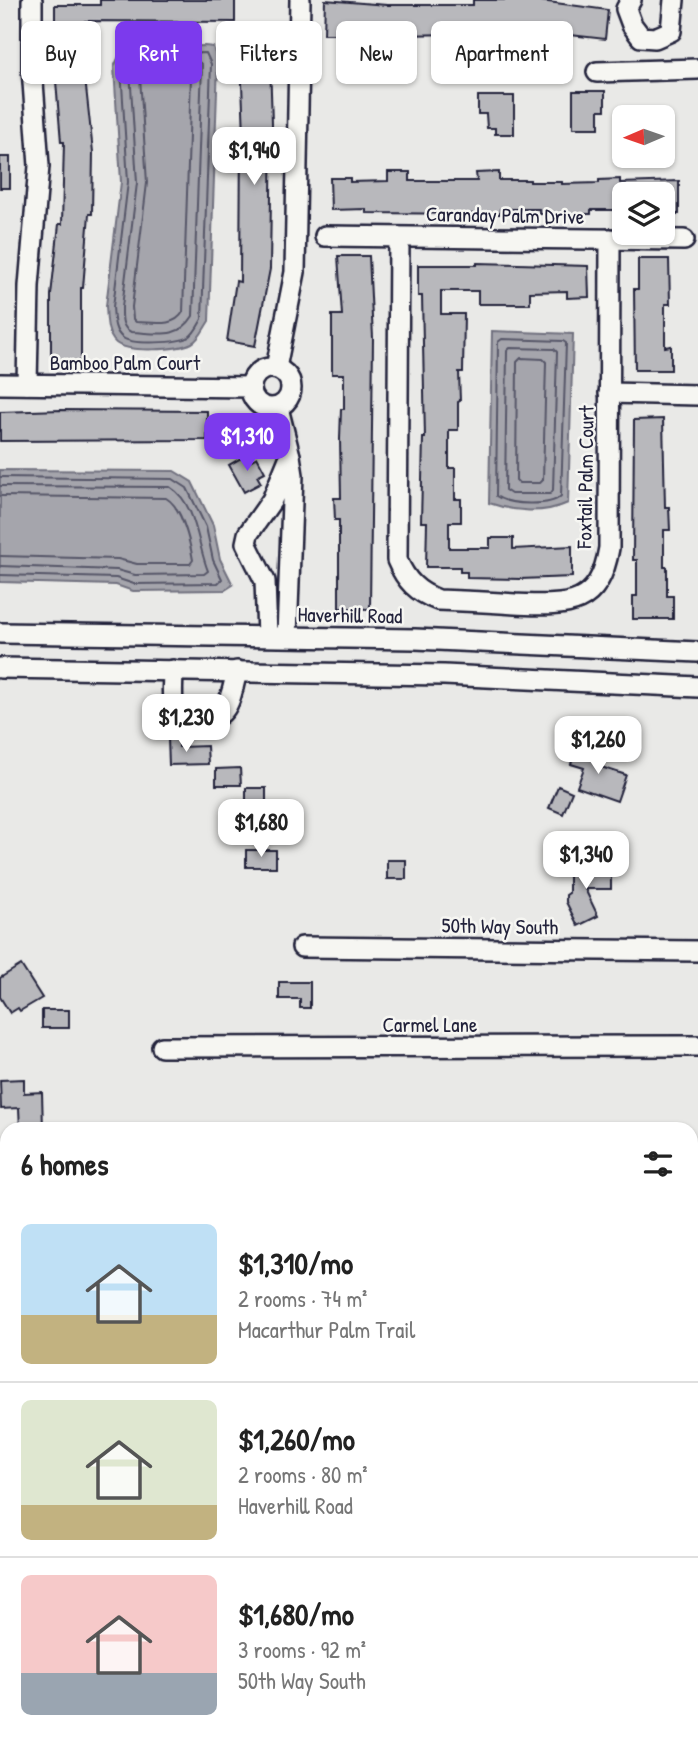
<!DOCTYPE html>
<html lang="en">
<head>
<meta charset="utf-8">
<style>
	:root { --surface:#fff; --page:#f6f6f6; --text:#222; --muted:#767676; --line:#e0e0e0; --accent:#7c3aed }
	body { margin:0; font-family:"Patrick Hand",sans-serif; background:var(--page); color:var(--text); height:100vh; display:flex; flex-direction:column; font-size:26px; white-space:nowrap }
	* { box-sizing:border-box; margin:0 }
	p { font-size:23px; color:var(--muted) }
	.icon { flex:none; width:38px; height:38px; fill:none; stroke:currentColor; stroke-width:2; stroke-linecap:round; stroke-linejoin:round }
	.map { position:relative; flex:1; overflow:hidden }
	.sheet { position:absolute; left:0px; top:1122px; width:698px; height:625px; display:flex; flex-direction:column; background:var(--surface); border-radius:21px 21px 0 0; box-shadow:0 2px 5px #0004 }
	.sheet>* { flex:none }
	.hud { position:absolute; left:21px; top:21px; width:656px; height:63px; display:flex; gap:14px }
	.needle { width:46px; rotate:268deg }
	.fabs { position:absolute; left:612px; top:105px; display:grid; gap:14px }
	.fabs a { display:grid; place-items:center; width:63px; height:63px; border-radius:10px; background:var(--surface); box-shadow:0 2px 5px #0004; font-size:35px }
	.price { position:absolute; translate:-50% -60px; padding:0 16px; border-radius:14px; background:#fff; color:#222; font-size:23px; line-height:46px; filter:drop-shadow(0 2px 4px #0008) }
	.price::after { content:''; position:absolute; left:50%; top:42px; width:21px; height:16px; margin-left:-10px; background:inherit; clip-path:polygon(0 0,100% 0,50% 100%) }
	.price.on { background:var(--accent); color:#fff }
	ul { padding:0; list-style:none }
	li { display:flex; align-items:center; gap:21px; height:175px; padding:0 21px }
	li+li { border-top:2px solid var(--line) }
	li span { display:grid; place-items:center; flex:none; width:196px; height:140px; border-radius:10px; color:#555 }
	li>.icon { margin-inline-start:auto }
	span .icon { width:84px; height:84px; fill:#fffc; stroke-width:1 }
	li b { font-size:30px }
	h2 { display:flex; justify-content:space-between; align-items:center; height:84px; padding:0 21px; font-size:30px }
	.pill { padding:0 24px; border-radius:10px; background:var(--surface); box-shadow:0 2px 5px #0004; font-size:24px; line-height:63px }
	.pill.on { background:var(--accent); color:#fff }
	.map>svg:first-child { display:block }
	.water { fill:#a5a5ac; stroke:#71717f; stroke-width:2 }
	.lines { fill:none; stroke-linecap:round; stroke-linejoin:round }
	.shore { stroke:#565668; stroke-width:2 }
	.building { fill:#b8b8bc; stroke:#22223b; stroke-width:2 }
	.minor-casing { stroke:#22223b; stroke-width:24 }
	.minor { stroke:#f6f6f2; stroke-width:19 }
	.labels { text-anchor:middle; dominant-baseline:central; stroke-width:5; stroke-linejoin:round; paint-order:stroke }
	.street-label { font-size:21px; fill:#22223b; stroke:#f6f6f2 }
</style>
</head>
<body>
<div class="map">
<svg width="698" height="1745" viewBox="0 0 698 1745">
	<rect width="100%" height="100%" fill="#e9e9e7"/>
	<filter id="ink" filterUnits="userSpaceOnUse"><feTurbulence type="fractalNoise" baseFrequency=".0143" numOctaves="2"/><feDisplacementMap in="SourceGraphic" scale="14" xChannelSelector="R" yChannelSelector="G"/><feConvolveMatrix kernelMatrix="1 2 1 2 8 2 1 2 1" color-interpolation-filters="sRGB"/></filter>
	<g filter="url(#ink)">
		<g class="water">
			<path d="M205 46 213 47 218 62 209 321C204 328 200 339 192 343 178 350 129 353 116 343 106 334 107 318 106 306L121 182 114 67 119 56 127 48Z"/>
			<path d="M492 331 573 334 568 503C544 514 514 512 489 503Z"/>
			<polygon points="0,470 174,471 192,482 213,525 220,559 233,585 225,590 133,591 116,585 0,582"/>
		</g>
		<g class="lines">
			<g class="shore">
				<path d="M206 53 211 64 202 319C199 324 195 333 189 337 179 343 132 345 123 338 113 331 114 317 113 307L128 182 121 68 125 60 131 55Z"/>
				<path d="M199 62 202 65 193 316C178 340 158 333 131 332 121 328 122 317 122 307L137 183 130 70 135 63Z"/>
				<path d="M189 73 191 76 183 312C174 328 152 322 136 322L133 319 132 307 147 183 140 77 143 74Z"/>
				<path d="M502 339 563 341 566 343 561 496C550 507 509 505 496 496L498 342Z"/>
				<polygon points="510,348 554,349 557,352 553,490 550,494 511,494 505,490 507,351"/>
				<polygon points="521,358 543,359 546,362 543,480 540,483 519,483 516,480 517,362"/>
				<polyline points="0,477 173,479 187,488 206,527 213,560 222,579 218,583 134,584 116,578 0,575"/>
				<path d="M0 486 170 487C197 504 197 544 208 571L204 574 135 575 117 570 0 566"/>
				<path d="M0 496 166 498C182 507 190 543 193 560L190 564H137L118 559 0 556"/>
			</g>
		</g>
		<g class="building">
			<polygon points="100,0 235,0 235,22 85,21 85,78 93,152 92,214 89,214 83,288 81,288 81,361 51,361 51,295 59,224 62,224 64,142 61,142 55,69 55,5 100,5"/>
			<polygon points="325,0 387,5 473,5 473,0 533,0 608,10 605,39 544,32 544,27 459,29 459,34 397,35 339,31 339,34 324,34"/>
			<polygon points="272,31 273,62 270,62 272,123 270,269 255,346 227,341 236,281 240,282 241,135 244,135 240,32"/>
			<polygon points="573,91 605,91 605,110 599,110 599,128 573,128"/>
			<polygon points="478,96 514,96 514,134 495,134 495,128 487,128 486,114 478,114"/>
			<rect x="0" y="157" width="10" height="31"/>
			<polygon points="388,172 410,172 410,181 477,181 476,173 499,172 499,180 530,180 530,182 562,182 562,184 599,183 599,180 620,179 620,183 679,181 679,214 663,214 663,194 621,194 621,210 591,210 591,214 539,214 539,209 500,209 500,214 477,214 366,213 366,209 331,210 330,178 350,178 350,182 388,181"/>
			<polygon points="338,256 369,256 373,338 370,609 339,608 339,520 335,520 334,498 341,498 340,439 341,409 344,409 344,374 332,374 332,315 342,315"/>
			<polygon points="638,259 669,259 670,304 665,304 665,347 671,346 671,370 635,370 634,289 638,289"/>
			<polygon points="477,263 588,266 589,297 567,298 567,291 530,292 530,304 478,304 478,291 441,291 441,314 464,314 463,372 459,372 460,401 458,402 458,430 449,430 449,468 455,468 455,499 461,499 461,522 449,522 449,548 490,548 490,538 513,538 513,549 572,546 572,577 520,579 467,578 467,572 460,572 460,567 426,567 427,522 421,522 423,438 425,438 422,296 418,296 418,265 477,265"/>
			<polygon points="61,410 207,411 207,440 0,441 0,412"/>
			<polygon points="663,419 665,507 669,507 670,530 664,530 664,567 667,567 667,596 673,596 673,619 633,619 633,596 637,596 637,560 633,560 634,420"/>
			<polygon points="245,456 248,462 257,457 265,472 257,476 261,483 244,492 229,465"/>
			<polygon points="168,738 179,738 179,747 207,746 208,764 169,765"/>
			<polygon points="576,749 601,757 598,766 626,775 617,801 577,787 584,768 571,764"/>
			<polygon points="240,768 241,785 216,785 216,769"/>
			<polygon points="558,786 572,792 563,814 549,808"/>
			<polygon points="246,788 266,788 266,804 246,805"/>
			<rect x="246" y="850" width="30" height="17"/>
			<rect x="387" y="860" width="19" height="19"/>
			<polygon points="569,868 611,868 611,889 585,889 598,916 578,926 566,902 566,895 569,893"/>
			<polygon points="21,965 42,998 20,1011 18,1008 10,1013 0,997 0,978"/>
			<polygon points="279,982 310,982 310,1008 300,1008 300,999 279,999"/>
			<rect x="42" y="1010" width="27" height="18"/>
			<polygon points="24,1079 24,1093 42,1092 43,1129 20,1129 19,1108 1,1109 0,1080"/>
		</g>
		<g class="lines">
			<defs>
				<g id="minor">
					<polyline points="631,0 626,9 632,25 641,37 655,38 671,31 674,0"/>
					<polyline points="597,72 698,69"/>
					<polyline points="325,236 684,240"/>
					<path d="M399 237 397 560C406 581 417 592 438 600 464 601 490 602 515 604 567 606 599 609 609 548L610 239"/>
					<circle cx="271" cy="388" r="20"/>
					<polyline points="276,368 295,272 300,0"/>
					<polyline points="0,384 250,387"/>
					<polyline points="27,384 29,286 39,166 32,68 32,0"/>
					<polyline points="609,393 698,395"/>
					<polyline points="278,408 290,456"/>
					<polyline points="0,633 415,639 698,652"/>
					<polyline points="267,636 265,581 246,543 248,534 272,500 290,456 293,475 287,636"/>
					<polyline points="0,668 444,675 698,687"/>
					<path d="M173 670C173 682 171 697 174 709 177 716 185 719 192 719 229 724 230 699 237 671"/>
					<polyline points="302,947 698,951"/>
					<polyline points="162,1047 698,1046"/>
					<polyline points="691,1430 698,1430"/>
					<polyline points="328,1740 328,1745"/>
					<polyline points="548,1740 570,1745"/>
				</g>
			</defs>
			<use href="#minor" class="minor-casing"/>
			<use href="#minor" class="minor"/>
		</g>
	</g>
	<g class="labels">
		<g class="street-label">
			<text transform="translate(505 215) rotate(1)">Caranday Palm Drive</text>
			<text x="125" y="362">Bamboo Palm Court</text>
			<text transform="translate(585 477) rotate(-89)">Foxtail Palm Court</text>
			<text transform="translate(350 615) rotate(1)">Haverhill Road</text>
			<text transform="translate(500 926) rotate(1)">50th Way South</text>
			<text x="430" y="1024">Carmel Lane</text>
		</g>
	</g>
</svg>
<div class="fabs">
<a><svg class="needle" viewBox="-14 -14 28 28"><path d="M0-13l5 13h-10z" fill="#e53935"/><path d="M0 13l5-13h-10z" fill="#767676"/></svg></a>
<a><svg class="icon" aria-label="layers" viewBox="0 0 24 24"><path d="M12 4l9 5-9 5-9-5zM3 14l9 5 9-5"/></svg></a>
</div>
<b class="price" style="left:254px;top:187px">$1,940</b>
<b class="price on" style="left:247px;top:473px">$1,310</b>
<b class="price" style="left:186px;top:754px">$1,230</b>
<b class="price" style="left:598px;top:776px">$1,260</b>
<b class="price" style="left:261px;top:859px">$1,680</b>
<b class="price" style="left:586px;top:891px">$1,340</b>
<div class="hud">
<a class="pill">Buy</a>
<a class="pill on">Rent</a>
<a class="pill">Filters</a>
<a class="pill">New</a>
<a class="pill">Apartment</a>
</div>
<section class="sheet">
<h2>6 homes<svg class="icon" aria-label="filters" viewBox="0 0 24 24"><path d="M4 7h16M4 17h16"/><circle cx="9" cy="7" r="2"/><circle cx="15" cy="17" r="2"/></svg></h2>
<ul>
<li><span style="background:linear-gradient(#bfe0f5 65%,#c2b280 0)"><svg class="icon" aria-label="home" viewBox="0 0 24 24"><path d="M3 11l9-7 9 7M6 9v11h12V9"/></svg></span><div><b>$1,310/mo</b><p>2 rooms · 74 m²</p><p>Macarthur Palm Trail</p></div></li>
<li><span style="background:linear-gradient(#dfe7d0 75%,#c2b280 0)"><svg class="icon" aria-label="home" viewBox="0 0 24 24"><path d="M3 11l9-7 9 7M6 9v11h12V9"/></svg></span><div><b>$1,260/mo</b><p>2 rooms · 80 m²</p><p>Haverhill Road</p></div></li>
<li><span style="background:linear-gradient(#f6c9c9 70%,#9aa5b1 0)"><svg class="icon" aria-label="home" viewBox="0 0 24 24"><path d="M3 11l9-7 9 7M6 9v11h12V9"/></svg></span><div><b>$1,680/mo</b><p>3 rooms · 92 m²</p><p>50th Way South</p></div></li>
</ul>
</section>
</div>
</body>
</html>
